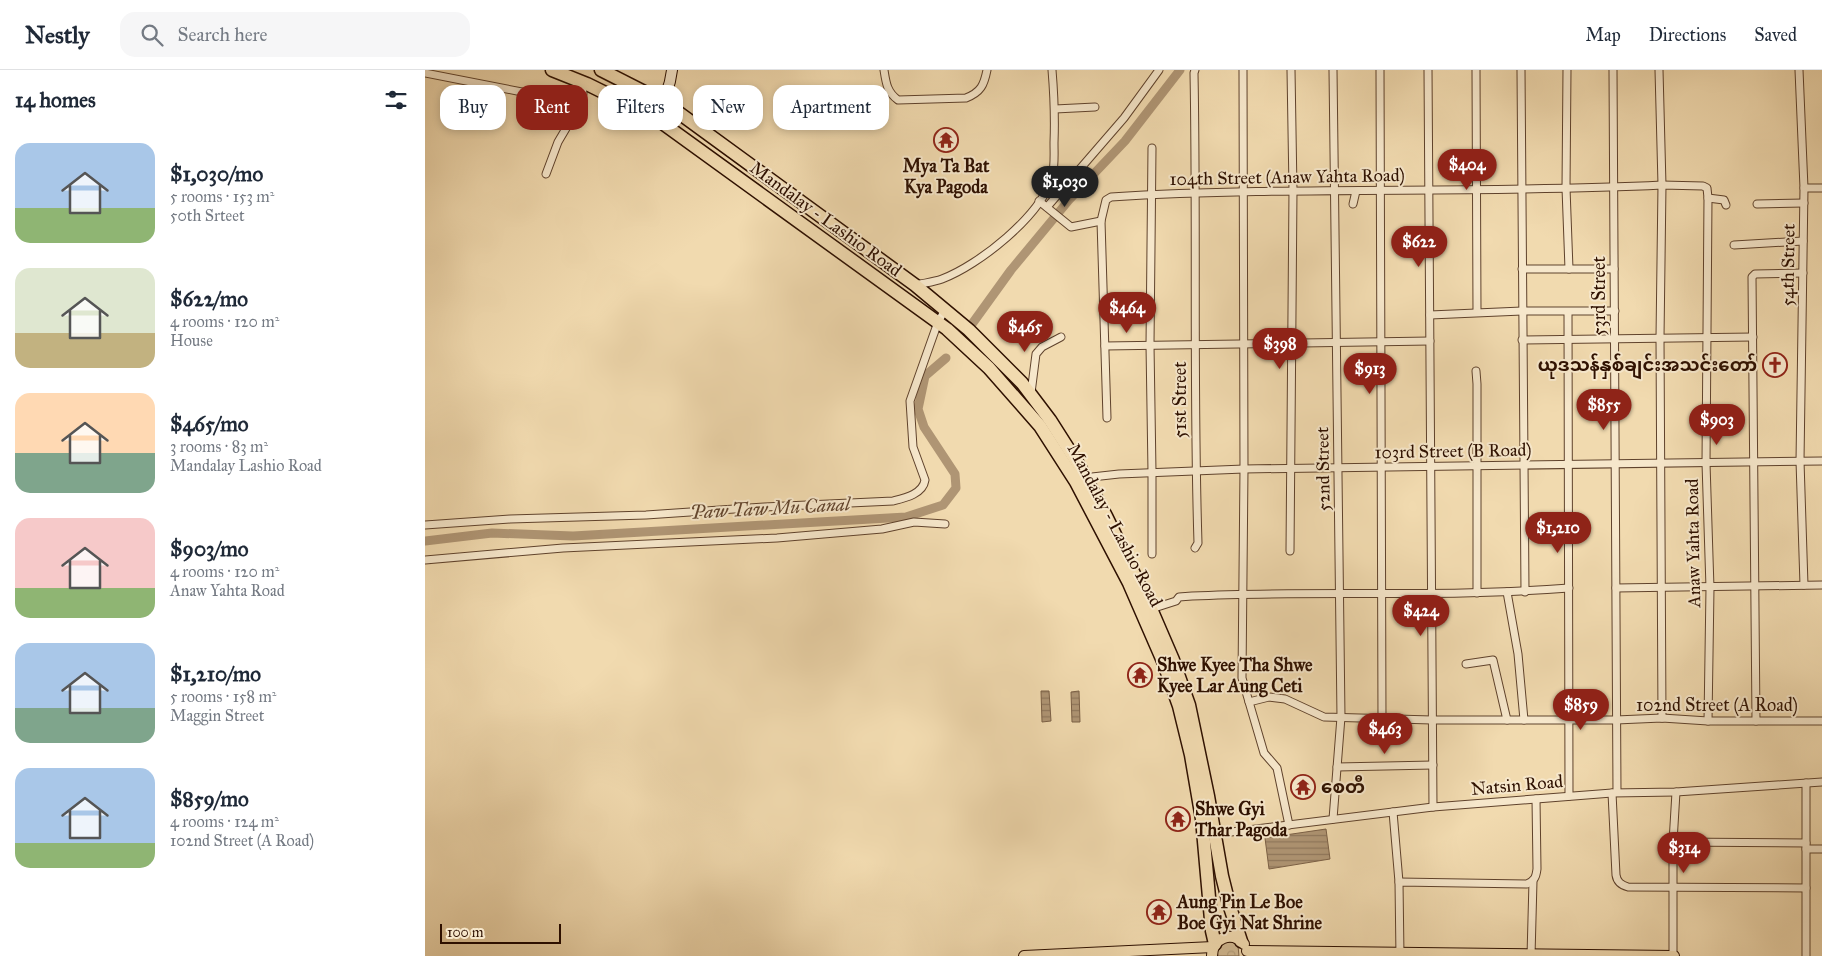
<!DOCTYPE html>
<html lang="en">
<head>
<meta charset="utf-8">
<style>
	:root { --surface:#fff; --page:#f6f6f7; --text:#1f2937; --muted:#747a83; --line:#e0e1e3; --accent:#8f2418 }
	body { margin:0; font-family:"IM FELL Great Primer","Noto Sans Myanmar",serif; background:var(--page); color:var(--text); height:100vh; display:flex; flex-direction:column; font-size:19px; white-space:nowrap }
	* { box-sizing:border-box; margin:0 }
	p { font-size:16px; color:var(--muted) }
	.icon { flex:none; width:28px; height:28px; fill:none; stroke:currentColor; stroke-width:2; stroke-linecap:round; stroke-linejoin:round }
	.map { position:relative; flex:1; overflow:hidden }
	.panel { display:flex; flex-direction:column; background:var(--surface); width:425px }
	.panel>* { flex:none }
	.guide { position:absolute; left:15px; top:15px; width:475px; height:45px; display:flex; gap:10px }
	.scale { position:absolute; left:15px; bottom:12px; width:121px; box-sizing:border-box; padding-left:5px; border:2px solid #2e1000; border-top:0; font-size:14px; line-height:18px; white-space:nowrap; color:#2e1000; -webkit-text-stroke:4px #f6e7cb; paint-order:stroke }
	.price { position:absolute; translate:-50% -42px; padding:0 11px; border-radius:18px; background:var(--accent); color:#fff; font-size:16px; line-height:32px; filter:drop-shadow(0 1px 2px #0008) }
	.price::after { content:''; position:absolute; left:50%; top:30px; width:15px; height:11px; margin-left:-8px; background:inherit; clip-path:polygon(0 0,100% 0,50% 100%) }
	.price.on { background:#222; color:#fff }
	ul { padding:0; list-style:none }
	li { display:flex; align-items:center; gap:15px; height:125px; padding:0 15px }
	li span { display:grid; place-items:center; flex:none; width:140px; height:100px; border-radius:15px; color:#555 }
	li>.icon { margin-inline-start:auto }
	span .icon { width:60px; height:60px; fill:#fffc; stroke-width:1 }
	li b { font-size:21px }
	h2 { display:flex; justify-content:space-between; align-items:center; height:60px; padding:0 15px; font-size:21px }
	.pill { padding:0 18px; border-radius:15px; background:var(--surface); box-shadow:0 2px 8px #0003; font-size:18px; line-height:45px }
	.pill.on { background:var(--accent); color:#fff }
	header { display:flex; align-items:center; gap:30px; box-sizing:border-box; height:70px; padding:0 25px; background:var(--surface); border-bottom:1px solid var(--line) }
	header strong { font-size:24px }
	nav { display:flex; gap:28px; margin-inline-start:auto; font-size:18px }
	.search { width:350px; height:45px; background:var(--page); display:flex; align-items:center; gap:12px; box-sizing:border-box; padding:0 18px; border-radius:15px; color:var(--muted); font-size:19px }
	main { display:flex; flex:1; min-height:0 }
	.map>svg:first-child { display:block }
	.park { fill:url(#park-crowns); stroke:#7f6448 }
	.water { fill:url(#water-rules); stroke:#7b6046 }
	.lines { fill:none; stroke-linecap:round; stroke-linejoin:round }
	.canal { stroke:#af9574; stroke-width:9 }
	.street-casing { stroke:#5f422c; stroke-width:9 }
	.secondary-casing { stroke:#2e1000; stroke-width:12 }
	.primary-casing { stroke:#2e1000; stroke-width:12 }
	.highway-casing { stroke:#2e1000; stroke-width:15 }
	.street { stroke:#f6e7cb; stroke-width:7 }
	.secondary { stroke:#f6e7cb; stroke-width:10 }
	.primary { stroke:#f1daaf; stroke-width:10 }
	.highway { stroke:#f1daaf; stroke-width:12 }
	.labels { text-anchor:middle; dominant-baseline:central; stroke-width:4; stroke-linejoin:round; paint-order:stroke }
	.poi-label { font-size:18px; font-weight:bold; fill:#2e1000; stroke:#f6e7cb; text-anchor:start }
	.street-label { font-size:18px; fill:#2e1000; stroke:#f6e7cb }
	.water-label { font-size:19px; font-style:italic; fill:#62452e; stroke:#f6e7cb }
</style>
</head>
<body>
<header>
<strong>Nestly</strong>
<div class="search"><svg class="icon" aria-label="search" viewBox="0 0 24 24"><circle cx="10" cy="10" r="6"/><path d="M15 15l6 6"/></svg>Search here</div>
<nav><a>Map</a><a>Directions</a><a>Saved</a></nav>
</header>
<main>
<section class="panel">
<h2>14 homes<svg class="icon" aria-label="filters" viewBox="0 0 24 24"><path d="M4 7h16M4 17h16"/><circle cx="9" cy="7" r="2"/><circle cx="15" cy="17" r="2"/></svg></h2>
<ul>
<li><span style="background:linear-gradient(#a9c7e8 65%,#8fb573 0)"><svg class="icon" aria-label="home" viewBox="0 0 24 24"><path d="M3 11l9-7 9 7M6 9v11h12V9"/></svg></span><div><b>$1,030/mo</b><p>5 rooms · 153 m²</p><p>50th Srteet</p></div></li>
<li><span style="background:linear-gradient(#dfe7d0 65%,#c2b280 0)"><svg class="icon" aria-label="home" viewBox="0 0 24 24"><path d="M3 11l9-7 9 7M6 9v11h12V9"/></svg></span><div><b>$622/mo</b><p>4 rooms · 120 m²</p><p>House</p></div></li>
<li><span style="background:linear-gradient(#ffd9b3 60%,#7fa58c 0)"><svg class="icon" aria-label="home" viewBox="0 0 24 24"><path d="M3 11l9-7 9 7M6 9v11h12V9"/></svg></span><div><b>$465/mo</b><p>3 rooms · 83 m²</p><p>Mandalay Lashio Road</p></div></li>
<li><span style="background:linear-gradient(#f6c9c9 70%,#8fb573 0)"><svg class="icon" aria-label="home" viewBox="0 0 24 24"><path d="M3 11l9-7 9 7M6 9v11h12V9"/></svg></span><div><b>$903/mo</b><p>4 rooms · 120 m²</p><p>Anaw Yahta Road</p></div></li>
<li><span style="background:linear-gradient(#a9c7e8 65%,#7fa58c 0)"><svg class="icon" aria-label="home" viewBox="0 0 24 24"><path d="M3 11l9-7 9 7M6 9v11h12V9"/></svg></span><div><b>$1,210/mo</b><p>5 rooms · 158 m²</p><p>Maggin Street</p></div></li>
<li><span style="background:linear-gradient(#a9c7e8 75%,#8fb573 0)"><svg class="icon" aria-label="home" viewBox="0 0 24 24"><path d="M3 11l9-7 9 7M6 9v11h12V9"/></svg></span><div><b>$859/mo</b><p>4 rooms · 124 m²</p><p>102nd Street (A Road)</p></div></li>
</ul>
</section>
<div class="map">
<svg width="1397" height="886" viewBox="0 0 1397 886">
	<defs>
		<pattern id="park-crowns" width="20" height="18" patternUnits="userSpaceOnUse" patternTransform="scale(1.25)"><rect width="20" height="18" fill="#d0b891"/><path d="M2 6a3 3 0 1 1 6 0M12 15a3 3 0 1 1 6 0" fill="none" stroke="#b39d7b"/></pattern>
		<pattern id="water-rules" width="6" height="5" patternUnits="userSpaceOnUse" patternTransform="scale(1.25)"><rect width="6" height="5" fill="#af9574"/><path d="M0 2.5h6" fill="none" stroke="#8f785d"/></pattern>
	</defs>
	<rect width="100%" height="100%" fill="#f1daaf"/>
	<filter id="stains"><feTurbulence type="fractalNoise" baseFrequency=".004" numOctaves="4"/><feColorMatrix values="0 0 0 0 .2 0 0 0 0 .09 0 0 0 0 .02 0 0 0 .5 -.17"/></filter>
	<radialGradient id="worn" r=".72"><stop offset=".6" stop-color="#630" stop-opacity="0"/><stop offset="1" stop-color="#630" stop-opacity=".3"/></radialGradient>
	<path class="park" d="M803 872H807L813 876 814 886H793C792 878 796 875 803 872Z"/>
	<g class="water">
		<polygon points="616,621 624,621 626,651 617,652"/>
		<polygon points="654,621 655,652 647,652 646,622"/>
		<polygon points="901,759 905,789 844,799 840,768"/>
	</g>
	<g class="lines">
		<g class="canal">
			<polyline points="547,254 586,200 644,130 700,71 755,0"/>
			<polyline points="0,471 67,463 148,466 481,447 518,435 531,418 530,404 499,357 493,339 500,306 521,288"/>
		</g>
		<defs>
			<g id="street">
				<path d="M459 0C461 13 462 22 473 30L541 28C556 22 559 15 562 0"/>
				<polyline points="818,0 819,399 817,608 839,683 852,698 864,755"/>
				<polyline points="908,0 916,647 908,749"/>
				<polyline points="955,0 957,649"/>
				<polyline points="1003,0 1008,737"/>
				<polyline points="1051,0 1052,242"/>
				<polyline points="1096,0 1100,522"/>
				<polyline points="1188,0 1192,722"/>
				<polyline points="1234,0 1237,115 1235,268 1237,648"/>
				<polyline points="1374,0 1379,118 1375,391 1379,515"/>
				<polyline points="0,3 102,23 150,41"/>
				<polyline points="630,39 670,37"/>
				<polyline points="727,78 725,275 727,402 727,484"/>
				<polyline points="121,104 133,72 156,33 158,24 157,12"/>
				<polyline points="1379,118 1397,118"/>
				<polyline points="1283,128 1299,130 1301,135"/>
				<polyline points="614,131 646,157 676,151"/>
				<polyline points="928,134 931,121"/>
				<polyline points="1332,134 1379,133"/>
				<polyline points="622,137 699,48 734,0"/>
				<polyline points="1309,175 1378,171"/>
				<polyline points="1097,199 1144,199 1141,118 1142,0"/>
				<polyline points="1144,199 1189,199"/>
				<path d="M491 215C499 213 509 212 517 209 554 195 616 146 627 107 630 96 629 84 629 73 630 48 629 24 627 0"/>
				<polyline points="1143,242 1144,726"/>
				<polyline points="1005,245 1097,241 1190,241"/>
				<polyline points="1097,270 1328,267"/>
				<polyline points="680,276 1005,271"/>
				<polyline points="1051,301 1052,314 1052,523"/>
				<polyline points="606,323 611,284 617,277 636,267"/>
				<path d="M682 348 676 151 681 130 686 127C869 116 1053 124 1237 115L1278 116 1282 118 1283 128 1281 393 1285 518 1283 651"/>
				<polyline points="658,408 694,404 819,399 1397,391"/>
				<path d="M0 455 85 449 221 445 339 437 468 431C480 428 498 424 500 410L488 377 485 331 513 252 520 240"/>
				<path d="M770 478 773 473C768 317 772 160 769 3L770 0"/>
				<polyline points="865,481 868,120 866,0"/>
				<polyline points="0,490 138,478 352,468 457,459 489,452 520,454"/>
				<polyline points="1191,518 1397,515"/>
				<polyline points="1082,522 1093,584 1099,650"/>
				<path d="M726 539 751 531 754 527 767 526C893 520 1018 528 1144 518"/>
				<polyline points="1041,594 1068,590 1082,650"/>
				<polyline points="824,632 844,627 860,629 899,647 1007,650 1191,650 1237,648 1283,651 1397,651"/>
				<polyline points="1331,651 1327,207 1330,204 1378,203"/>
				<polyline points="912,697 1008,695"/>
				<path d="M1187 723 1191 805C1192 812 1196 815 1203 817L1381 818"/>
				<polyline points="968,742 974,812"/>
				<polyline points="790,764 1008,737 1187,723 1251,722 1397,712"/>
				<polyline points="1248,772 1381,773"/>
				<polyline points="1381,779 1397,779"/>
				<path d="M975 886 974 812 1102 814C1110 810 1111 807 1112 799L1111 729"/>
				<polyline points="1106,886 1108,811"/>
				<polyline points="1248,886 1248,772 1251,722"/>
				<polyline points="1381,886 1381,713"/>
			</g>
			<path id="secondary" d="M229 47C239 32 245 18 247 0"/>
			<g id="primary">
				<polyline points="822,881 1249,886"/>
				<polyline points="599,886 788,877"/>
				<path d="M787 886C787 868 807 860 819 874"/>
			</g>
			<g id="highway">
				<polyline points="127,0 162,14 229,47 522,259 564,298 615,356 651,412 704,513 738,591 754,636 766,685 777,749 787,861 790,874"/>
				<polyline points="176,0 239,32 490,215 544,260 597,313 625,350 653,394 681,446 726,539 748,590 764,635 783,726 797,806 804,834 816,871"/>
			</g>
		</defs>
		<use href="#street" class="street-casing"/>
		<use href="#secondary" class="secondary-casing"/>
		<use href="#primary" class="primary-casing"/>
		<use href="#highway" class="highway-casing"/>
		<use href="#street" class="street"/>
		<use href="#secondary" class="secondary"/>
		<use href="#primary" class="primary"/>
		<use href="#highway" class="highway"/>
	</g>
	<defs>
		<symbol id="temple-ring" viewBox="-11 -11 22 22"><circle r="9.5" fill="#f6e7cb" stroke="#8f2418" stroke-width="1.5"/><path d="M0-6L5-2H3V0L6.5 2.5H4V6H1.5V3h-3V6H-4V2.5H-6.5L-3 0V-2H-5Z" fill="#8f2418"/></symbol>
		<symbol id="church-ring" viewBox="-11 -11 22 22"><circle r="9.5" fill="#f6e7cb" stroke="#8f2418" stroke-width="1.5"/><path d="M-1.2-6h2.4v3.5h3.3v2.4h-3.3V6h-2.4V-.1h-3.3v-2.4h3.3Z" fill="#8f2418"/></symbol>
	</defs>
	<g fill-rule="evenodd">
		<use href="#temple-ring" x="507" y="56" width="28" height="28"/>
		<use href="#church-ring" x="1336" y="281" width="28" height="28"/>
		<use href="#temple-ring" x="701" y="591" width="28" height="28"/>
		<use href="#temple-ring" x="864" y="703" width="28" height="28"/>
		<use href="#temple-ring" x="739" y="735" width="28" height="28"/>
		<use href="#temple-ring" x="720" y="828" width="28" height="28"/>
	</g>
	<g class="labels">
		<g class="poi-label">
			<text x="521" y="96" text-anchor="middle">Mya Ta Bat<tspan x="521" dy="21">Kya Pagoda</tspan></text>
			<text x="1332" y="295" text-anchor="end">ယုဒသန်နှစ်ချင်းအသင်းတော်</text>
			<text x="732" y="595">Shwe Kyee Tha Shwe<tspan x="732" dy="21">Kyee Lar Aung Ceti</tspan></text>
			<text x="896" y="717">စေတီ</text>
			<text x="770" y="739">Shwe Gyi<tspan x="770" dy="21">Thar Pagoda</tspan></text>
			<text x="752" y="832">Aung Pin Le Boe<tspan x="752" dy="21">Boe Gyi Nat Shrine</tspan></text>
		</g>
		<g class="street-label">
			<text transform="translate(862 107) rotate(-1)">104th Street (Anaw Yahta Road)</text>
			<text transform="translate(401 149) rotate(36)">Mandalay - Lashio Road</text>
			<text transform="translate(1363 195) rotate(-89)">54th Street</text>
			<text transform="translate(1174 226) rotate(-90)">53rd Street</text>
			<text transform="translate(755 330) rotate(-90)">51st Street</text>
			<text transform="translate(1028 381) rotate(-1)">103rd Street (B Road)</text>
			<text transform="translate(898 399) rotate(-91)">52nd Street</text>
			<text transform="translate(690 455) rotate(62)">Mandalay - Lashio Road</text>
			<text transform="translate(1268 473) rotate(-91)">Anaw Yahta Road</text>
			<text x="1292" y="635">102nd Street (A Road)</text>
			<text transform="translate(1092 715) rotate(-5)">Natsin Road</text>
		</g>
		<g class="water-label">
			<text transform="translate(345 438) rotate(-3)">Paw Taw Mu Canal</text>
		</g>
	</g>
	<rect width="100%" height="100%" filter="url(#stains)"/>
	<rect width="100%" height="100%" fill="url(#worn)"/>
</svg>
<div class="scale">100 m</div>
<b class="price" style="left:1042px;top:121px">$404</b>
<b class="price on" style="left:640px;top:138px">$1,030</b>
<b class="price" style="left:994px;top:198px">$622</b>
<b class="price" style="left:702px;top:264px">$464</b>
<b class="price" style="left:600px;top:283px">$465</b>
<b class="price" style="left:855px;top:300px">$398</b>
<b class="price" style="left:945px;top:325px">$913</b>
<b class="price" style="left:1179px;top:361px">$855</b>
<b class="price" style="left:1292px;top:376px">$903</b>
<b class="price" style="left:1133px;top:484px">$1,210</b>
<b class="price" style="left:996px;top:567px">$424</b>
<b class="price" style="left:1156px;top:661px">$859</b>
<b class="price" style="left:960px;top:685px">$463</b>
<b class="price" style="left:1259px;top:804px">$314</b>
<div class="guide">
<a class="pill">Buy</a>
<a class="pill on">Rent</a>
<a class="pill">Filters</a>
<a class="pill">New</a>
<a class="pill">Apartment</a>
</div>
</div>
</main>
</body>
</html>
